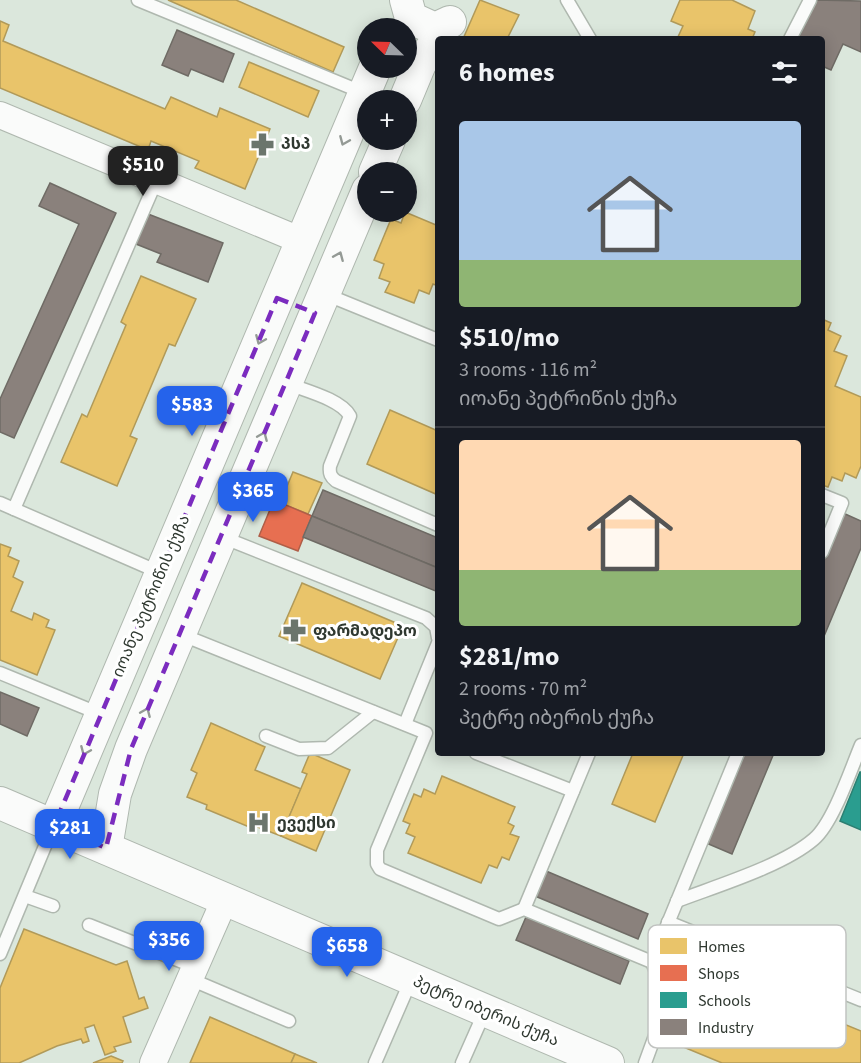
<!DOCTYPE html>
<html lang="en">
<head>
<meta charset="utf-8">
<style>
	:root { --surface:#171b24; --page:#20242c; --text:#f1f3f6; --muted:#9ea1a6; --line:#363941; --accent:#2563eb }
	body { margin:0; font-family:"Source Sans 3","Noto Sans Georgian",sans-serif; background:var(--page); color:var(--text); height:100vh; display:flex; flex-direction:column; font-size:22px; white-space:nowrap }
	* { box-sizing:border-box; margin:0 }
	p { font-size:20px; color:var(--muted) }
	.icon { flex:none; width:33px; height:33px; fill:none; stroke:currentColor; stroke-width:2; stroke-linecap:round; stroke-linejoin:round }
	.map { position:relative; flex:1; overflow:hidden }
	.details { position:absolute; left:435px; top:36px; width:390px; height:720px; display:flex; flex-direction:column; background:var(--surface); border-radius:6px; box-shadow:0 3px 15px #0003 }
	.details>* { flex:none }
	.needle { width:39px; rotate:293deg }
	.fabs { position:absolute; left:357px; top:18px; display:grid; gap:12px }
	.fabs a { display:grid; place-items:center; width:60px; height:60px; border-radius:50%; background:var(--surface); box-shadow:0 3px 15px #0003; font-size:30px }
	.price { position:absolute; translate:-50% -51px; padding:0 14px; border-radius:12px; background:var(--accent); color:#fff; font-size:20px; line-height:39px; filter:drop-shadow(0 2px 3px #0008) }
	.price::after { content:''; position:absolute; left:50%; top:36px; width:18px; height:14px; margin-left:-9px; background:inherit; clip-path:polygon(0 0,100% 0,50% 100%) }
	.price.active { background:#222; color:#fff }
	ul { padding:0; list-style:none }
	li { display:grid; align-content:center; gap:12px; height:318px; padding:0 24px }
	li+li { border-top:2px solid var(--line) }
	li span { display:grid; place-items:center; height:186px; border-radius:6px; color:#555 }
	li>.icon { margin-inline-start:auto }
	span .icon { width:108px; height:108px; fill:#fffc; stroke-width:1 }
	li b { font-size:26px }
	h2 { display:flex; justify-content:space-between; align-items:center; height:72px; padding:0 24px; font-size:26px }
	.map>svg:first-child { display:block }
	.homes { fill:#e9c46a; stroke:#b19a59; stroke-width:1.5 }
	.shops { fill:#e76f51; stroke:#b05e47; stroke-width:1.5 }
	.schools { fill:#2a9d8f; stroke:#2c7f72; stroke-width:1.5 }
	.industry { fill:#8a817c; stroke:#6f6b65; stroke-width:1.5 }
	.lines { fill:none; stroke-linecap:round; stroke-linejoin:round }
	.service-casing { stroke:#afb8af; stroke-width:15 }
	.minor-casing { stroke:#afb8af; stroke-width:28 }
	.tertiary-casing { stroke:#afb8af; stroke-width:34 }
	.service { stroke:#fafbfa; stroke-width:12 }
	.minor { stroke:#fafbfa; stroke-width:26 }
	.tertiary { stroke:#fafbfa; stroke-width:32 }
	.oneway { stroke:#949a95 }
	.marked { fill:none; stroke:#7b2cbf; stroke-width:4.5; stroke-dasharray:12 8; stroke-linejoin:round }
	.labels { text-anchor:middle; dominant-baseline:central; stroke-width:6; stroke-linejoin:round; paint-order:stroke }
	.poi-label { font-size:16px; font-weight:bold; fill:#2f3830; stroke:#fff; text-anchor:start }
	.street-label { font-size:16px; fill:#2f3830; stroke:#fff }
	.key { fill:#fff; stroke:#c1c3c1; stroke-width:1.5 }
	.key-label { font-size:16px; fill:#2f3830 }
</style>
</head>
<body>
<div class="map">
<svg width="861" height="1063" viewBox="0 0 861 1063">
	<rect width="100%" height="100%" fill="#dbe7dc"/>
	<g class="homes">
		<polygon points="168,0 236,0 344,47 333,72"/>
		<polygon points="480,0 519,15 507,39 463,39"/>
		<polygon points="680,0 732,0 755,11 748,29 755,32 752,39 677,39 683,26 671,21"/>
		<polygon points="0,21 9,25 3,41 165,109 171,97 217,117 220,108 270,129 245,189 195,168 199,161 151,141 148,150 0,88"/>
		<polygon points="249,62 319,91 308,117 239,87"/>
		<polygon points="405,212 436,225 438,220 438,286 433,284 429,294 419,290 414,303 385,292 390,282 379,278 384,264 374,260 391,219 401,223"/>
		<polygon points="141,276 196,299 175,346 169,344 130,436 137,439 117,486 61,462 82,414 87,417 126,325 121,322"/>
		<polygon points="822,319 831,323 828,330 841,336 834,351 847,356 835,386 861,397 861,466 856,478 845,473 842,481 832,477 828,487 822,485"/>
		<polygon points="390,410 438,431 438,495 367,464"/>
		<polygon points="293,472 322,483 308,514 280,503"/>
		<polygon points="0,544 11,548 8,556 19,561 13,577 23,582 11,611 32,620 34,613 49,620 46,627 55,630 37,675 0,660"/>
		<polygon points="302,583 403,626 380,679 279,636"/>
		<polygon points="211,723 265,747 255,770 301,789 281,836 255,826 254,829 206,809 207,805 187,797 197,773 191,770"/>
		<polygon points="310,753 350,770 316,851 281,836 307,774 302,772"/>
		<polygon points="633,753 684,753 655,822 612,804"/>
		<polygon points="442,776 515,807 508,823 514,826 510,834 519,837 509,860 502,857 497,868 489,865 481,883 408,853 415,837 406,833 410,824 403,821 414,794 421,797 424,789 435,794"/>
		<polygon points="24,929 116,965 127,961 139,999 144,997 148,1008 123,1017 131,1042 114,1047 116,1051 105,1055 94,1025 85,1028 89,1041 83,1043 81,1039 57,1046 19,1063 0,1063 0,988"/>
		<polygon points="700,965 861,1031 861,1063 722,1063 669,1041"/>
		<polygon points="210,1017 295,1054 291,1063 190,1063"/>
		<polygon points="295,1054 317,1063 291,1063"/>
		<polygon points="111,1056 123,1061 122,1063 93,1063"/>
	</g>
	<polygon class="shops" points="274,500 312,516 298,551 259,536"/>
	<polygon class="schools" points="860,772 861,772 861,830 840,821"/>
	<g class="industry">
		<polygon points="816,0 861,1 861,52 843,44 831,70 822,66 822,39 798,39"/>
		<polygon points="177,30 234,54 223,82 191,69 188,76 162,65"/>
		<polygon points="50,183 116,213 14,438 0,432 0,399 79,224 39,206"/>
		<polygon points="148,214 223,243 208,282 157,262 161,254 136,244"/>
		<polygon points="323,490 438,538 438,568 312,516"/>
		<polygon points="843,513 861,521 861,548 822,641 822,564"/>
		<polygon points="312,516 438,568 438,592 303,537"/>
		<polygon points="0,692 39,708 27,736 0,724"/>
		<polygon points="742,753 774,753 732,854 704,842"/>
		<polygon points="546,871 648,914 638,939 535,896"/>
		<polygon points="526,917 629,961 620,984 516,940"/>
	</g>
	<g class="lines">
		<defs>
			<g id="service">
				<polyline points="138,0 364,93"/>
				<polyline points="567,0 590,39"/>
				<polyline points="790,39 810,0"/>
				<polyline points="325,294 438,340"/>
				<path d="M286 383C303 390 341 399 350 416L330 466C329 474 331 477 336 481L438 525"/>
				<polyline points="822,495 842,503 822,552"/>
				<polyline points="0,503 161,573"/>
				<polyline points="14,509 157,179"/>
				<polyline points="222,537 426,618 436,627 438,638"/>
				<polyline points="180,634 426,733 377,850 377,864 380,869 499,919 524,909 652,962"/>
				<polyline points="0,673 100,714"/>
				<polyline points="405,724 438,643"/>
				<polyline points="266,736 299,749 328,748 373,712"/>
				<polyline points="476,753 573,791"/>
				<polyline points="25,896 53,906"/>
				<path d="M677 901C716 886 783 866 814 839 833 823 851 769 861 745"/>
				<polyline points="524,909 589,753"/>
				<polyline points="668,922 861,1000"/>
				<polyline points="89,925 195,967"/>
				<polyline points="0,954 53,827"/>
				<polyline points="190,979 289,1021"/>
				<polyline points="375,1063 411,980"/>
				<polyline points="462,1063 485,1011"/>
				<polyline points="645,1063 660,1022 663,990 652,962 738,753"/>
			</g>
			<g id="minor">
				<polyline points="0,115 302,241"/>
				<polyline points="153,1063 225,899"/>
			</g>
			<g id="tertiary">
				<polyline points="406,0 411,18 435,29 450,22"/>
				<polyline points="405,100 420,64 438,39"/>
				<polyline points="375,172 389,140"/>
				<polyline points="0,803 608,1063"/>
				<polyline points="54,826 375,68"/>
				<polyline points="106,848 115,794 131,749 368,190"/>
			</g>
		</defs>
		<use href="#service" class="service-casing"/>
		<use href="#minor" class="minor-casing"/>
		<use href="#tertiary" class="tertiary-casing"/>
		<use href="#service" class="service"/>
		<use href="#minor" class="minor"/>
		<use href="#tertiary" class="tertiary"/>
	</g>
	<defs><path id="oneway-chevron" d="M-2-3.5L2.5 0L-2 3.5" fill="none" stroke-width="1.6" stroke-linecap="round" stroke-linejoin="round" transform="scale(1.5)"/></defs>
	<g class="oneway">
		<use href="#oneway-chevron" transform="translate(344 141) rotate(113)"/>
		<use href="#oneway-chevron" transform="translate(339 256) rotate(-67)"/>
		<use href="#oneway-chevron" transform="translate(260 340) rotate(113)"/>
		<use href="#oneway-chevron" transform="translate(263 436) rotate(-67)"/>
		<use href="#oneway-chevron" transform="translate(146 712) rotate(-67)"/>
		<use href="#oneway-chevron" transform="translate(85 751) rotate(113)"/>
	</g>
	<path class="marked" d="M277 298 315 313 131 749 106 848 54 826Z"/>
	<defs>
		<symbol id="pharmacy-bare" viewBox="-9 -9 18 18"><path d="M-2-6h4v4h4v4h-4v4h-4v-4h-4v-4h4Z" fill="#6b756c" stroke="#fff" stroke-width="2.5" paint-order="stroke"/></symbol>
		<symbol id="hospital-bare" viewBox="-9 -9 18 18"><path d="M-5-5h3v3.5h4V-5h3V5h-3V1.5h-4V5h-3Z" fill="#6b756c" stroke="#fff" stroke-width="2.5" paint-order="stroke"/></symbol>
	</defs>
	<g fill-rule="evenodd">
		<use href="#pharmacy-bare" x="246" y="128" width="33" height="33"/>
		<use href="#pharmacy-bare" x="278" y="614" width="33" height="33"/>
		<use href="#hospital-bare" x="242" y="806" width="33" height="33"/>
	</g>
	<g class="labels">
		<g class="poi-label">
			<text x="281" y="144">პსპ</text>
			<text x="313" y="631">ფარმადეპო</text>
			<text x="277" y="823">ევექსი</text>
		</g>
		<g class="street-label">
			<text transform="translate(151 596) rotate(-67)">იოანე პეტრიწის ქუჩა</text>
			<text transform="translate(486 1011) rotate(23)">პეტრე იბერის ქუჩა</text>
		</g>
	</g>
	<rect x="648" y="925" width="198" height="123" rx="9" class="key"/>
	<rect x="660" y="938" width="27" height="16" fill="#e9c46a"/>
	<rect x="660" y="965" width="27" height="16" fill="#e76f51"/>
	<rect x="660" y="992" width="27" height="16" fill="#2a9d8f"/>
	<rect x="660" y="1019" width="27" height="16" fill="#8a817c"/>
	<g class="key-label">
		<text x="698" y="952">Homes</text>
		<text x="698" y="979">Shops</text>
		<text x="698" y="1006">Schools</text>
		<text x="698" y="1033">Industry</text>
	</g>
</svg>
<div class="fabs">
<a><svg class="needle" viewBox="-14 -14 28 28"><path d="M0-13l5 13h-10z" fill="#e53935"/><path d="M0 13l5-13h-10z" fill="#9ea1a6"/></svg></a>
<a>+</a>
<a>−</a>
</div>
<b class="price active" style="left:143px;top:197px">$510</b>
<b class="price" style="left:192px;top:437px">$583</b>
<b class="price" style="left:253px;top:523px">$365</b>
<b class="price" style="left:70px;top:860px">$281</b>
<b class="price" style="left:169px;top:972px">$356</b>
<b class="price" style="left:347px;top:978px">$658</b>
<section class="details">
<h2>6 homes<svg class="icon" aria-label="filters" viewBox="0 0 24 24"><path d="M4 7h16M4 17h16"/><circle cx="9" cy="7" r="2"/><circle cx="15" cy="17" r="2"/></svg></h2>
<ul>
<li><span style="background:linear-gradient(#a9c7e8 75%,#8fb573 0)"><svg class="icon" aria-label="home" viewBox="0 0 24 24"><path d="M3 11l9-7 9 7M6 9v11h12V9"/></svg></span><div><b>$510/mo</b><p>3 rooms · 116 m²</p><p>იოანე პეტრიწის ქუჩა</p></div></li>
<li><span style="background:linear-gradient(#ffd9b3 70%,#8fb573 0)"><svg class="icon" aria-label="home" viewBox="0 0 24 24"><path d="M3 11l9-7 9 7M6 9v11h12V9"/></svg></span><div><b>$281/mo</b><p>2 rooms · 70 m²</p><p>პეტრე იბერის ქუჩა</p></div></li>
</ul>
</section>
</div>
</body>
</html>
